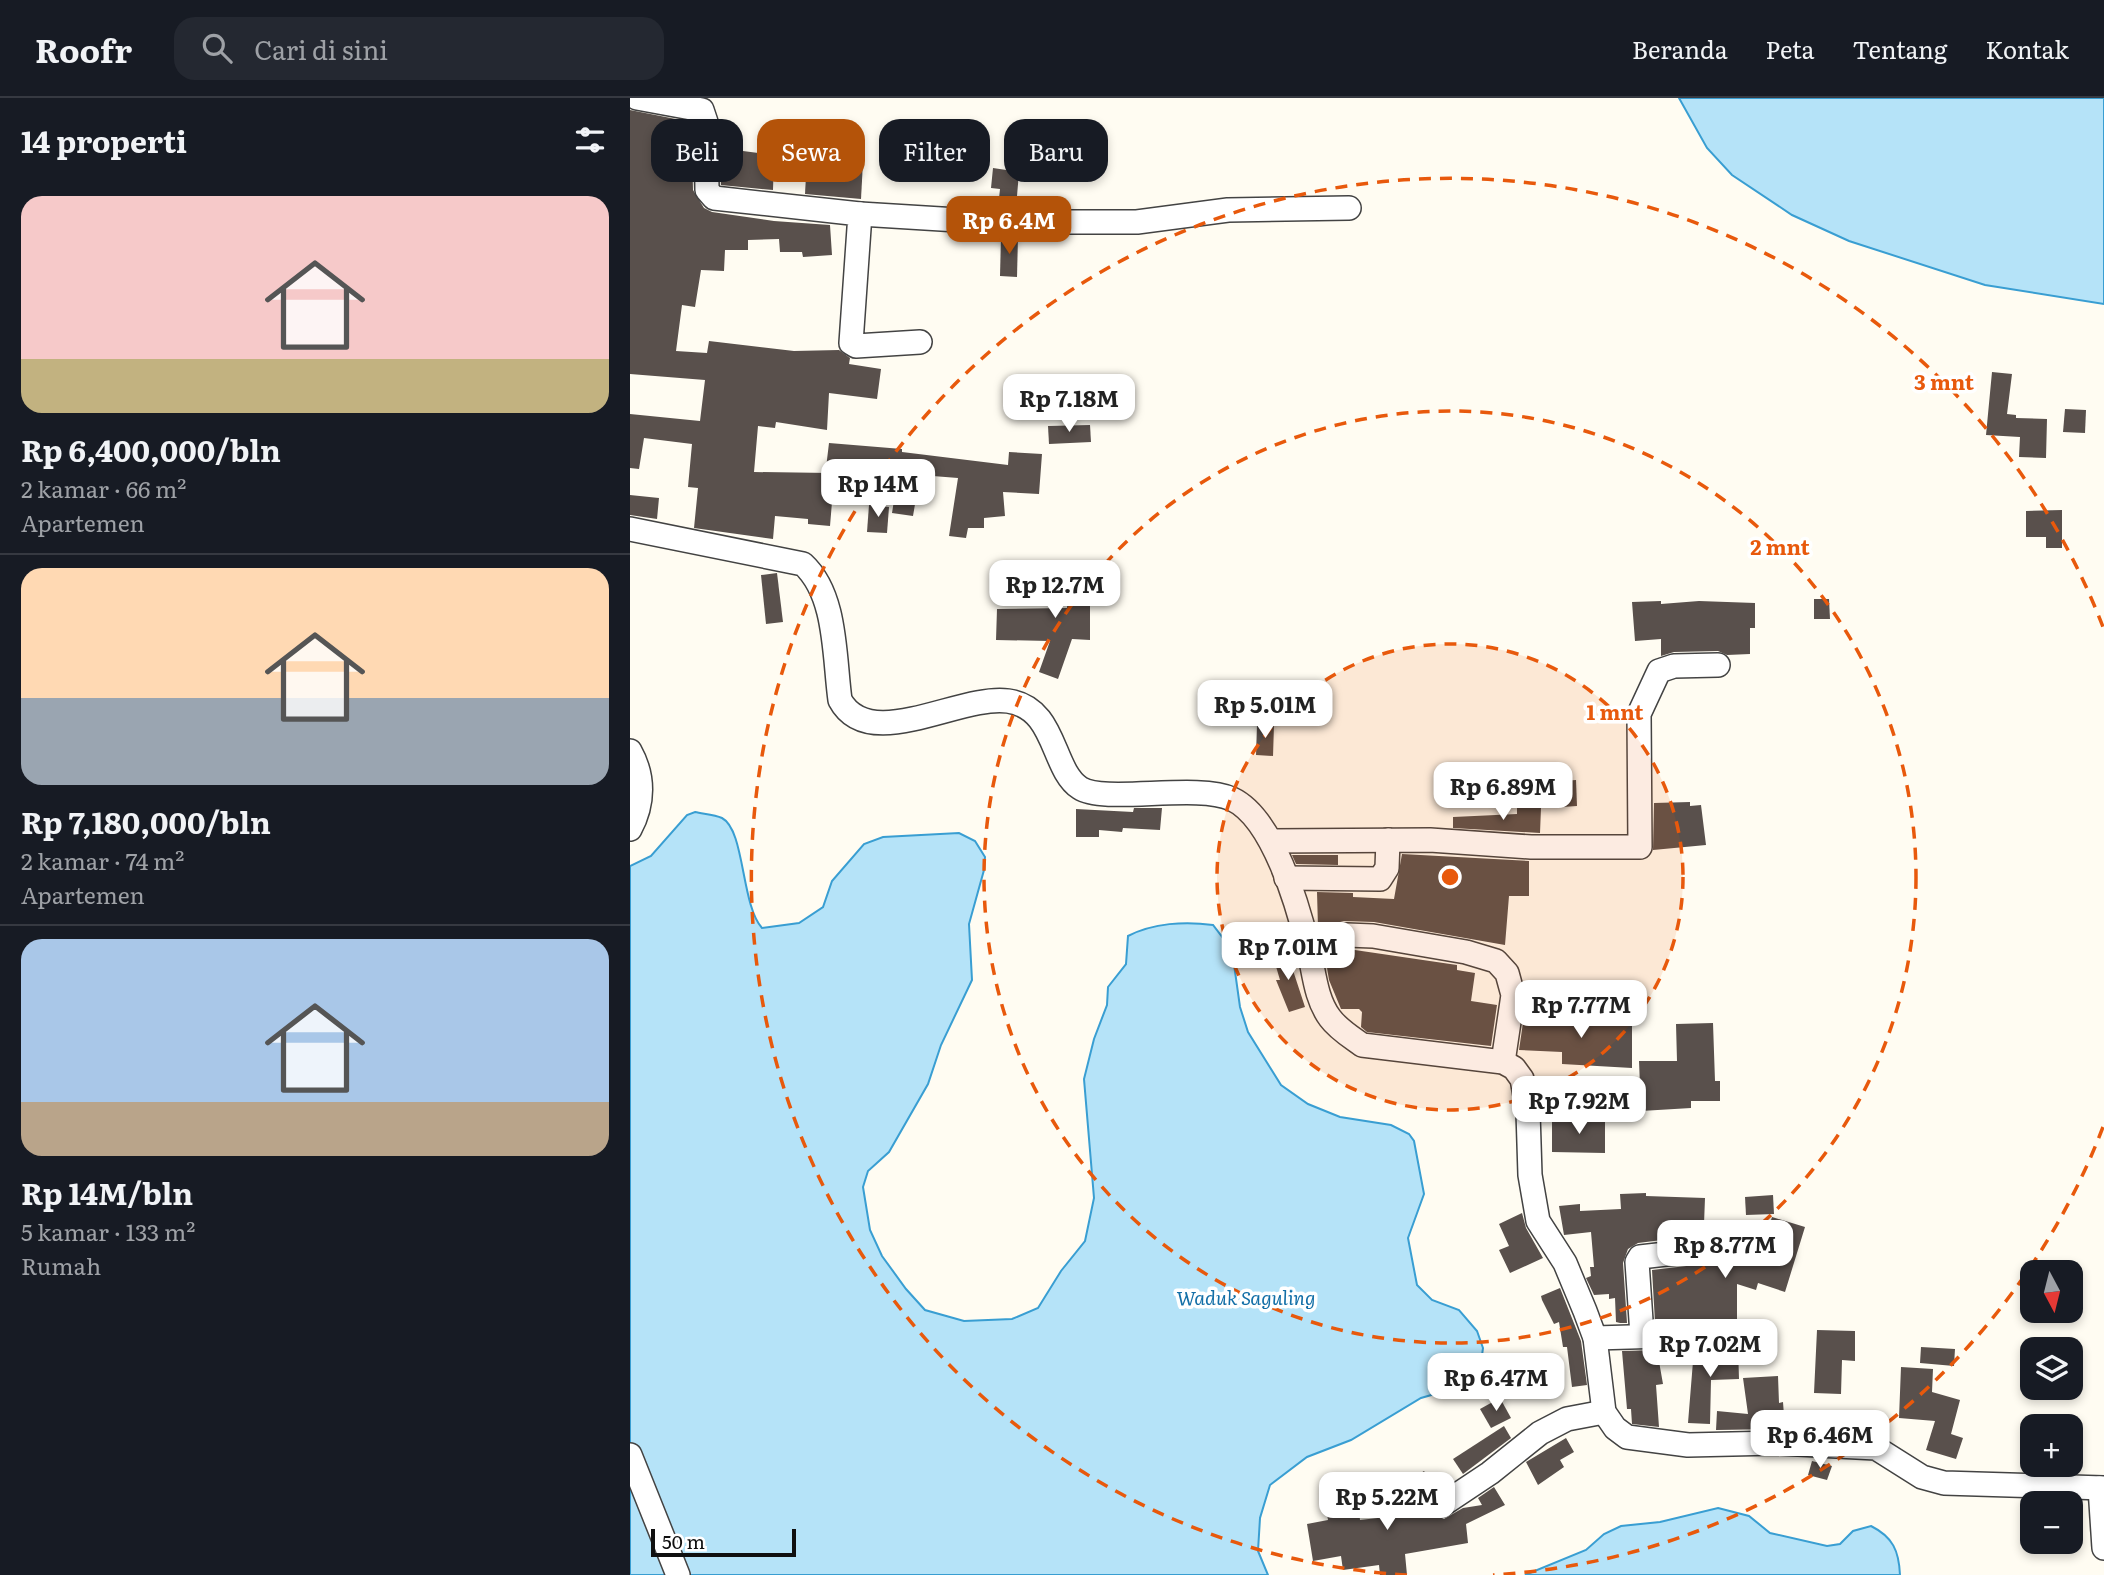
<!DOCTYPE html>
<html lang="id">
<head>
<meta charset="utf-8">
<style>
	:root { --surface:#171b24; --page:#242831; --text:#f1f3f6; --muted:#9ea1a6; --line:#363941; --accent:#b45309 }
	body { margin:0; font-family:Literata,serif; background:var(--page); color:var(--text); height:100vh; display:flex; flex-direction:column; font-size:26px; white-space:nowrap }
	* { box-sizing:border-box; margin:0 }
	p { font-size:23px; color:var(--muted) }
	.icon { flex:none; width:38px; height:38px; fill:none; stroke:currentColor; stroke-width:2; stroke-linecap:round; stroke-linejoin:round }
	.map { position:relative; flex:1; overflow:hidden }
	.drawer { display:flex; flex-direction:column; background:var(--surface); width:630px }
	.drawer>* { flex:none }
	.guide { position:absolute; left:21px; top:21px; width:665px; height:63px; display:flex; gap:14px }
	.needle { width:46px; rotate:173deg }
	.fabs { position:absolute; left:1390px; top:1162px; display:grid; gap:14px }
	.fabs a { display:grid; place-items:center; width:63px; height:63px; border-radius:14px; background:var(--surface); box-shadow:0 4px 10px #0003; font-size:35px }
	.scale { position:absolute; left:21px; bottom:18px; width:145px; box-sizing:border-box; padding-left:7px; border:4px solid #101010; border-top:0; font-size:19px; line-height:24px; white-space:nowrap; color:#101010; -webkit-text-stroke:5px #fff; paint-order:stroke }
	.price { position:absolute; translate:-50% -60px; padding:0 16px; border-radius:14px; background:#fff; color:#222; font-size:23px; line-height:46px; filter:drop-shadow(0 2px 4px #0008) }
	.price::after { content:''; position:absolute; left:50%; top:42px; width:21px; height:16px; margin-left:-10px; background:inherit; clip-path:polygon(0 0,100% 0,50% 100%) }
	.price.selected { background:var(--accent); color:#fff }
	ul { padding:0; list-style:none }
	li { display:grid; align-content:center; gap:14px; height:371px; padding:0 21px }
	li+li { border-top:2px solid var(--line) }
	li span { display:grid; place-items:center; height:217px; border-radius:21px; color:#555 }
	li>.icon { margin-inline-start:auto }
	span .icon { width:126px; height:126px; fill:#fffc; stroke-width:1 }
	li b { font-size:30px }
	h2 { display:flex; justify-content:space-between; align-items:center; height:84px; padding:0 21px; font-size:30px }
	.chip { padding:0 24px; border-radius:21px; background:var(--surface); box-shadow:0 4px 10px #0003; font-size:24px; line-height:63px }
	.chip.selected { background:var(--accent); color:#fff }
	header { display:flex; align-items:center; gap:42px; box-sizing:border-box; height:98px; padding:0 35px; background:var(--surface); border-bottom:2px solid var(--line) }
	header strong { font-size:33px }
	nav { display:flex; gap:38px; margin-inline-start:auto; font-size:24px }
	.search { width:490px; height:63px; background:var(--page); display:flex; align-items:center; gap:18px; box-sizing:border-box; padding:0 24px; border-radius:21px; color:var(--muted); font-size:26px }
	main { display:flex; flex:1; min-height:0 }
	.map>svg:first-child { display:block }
	.water { fill:#b5e3f8; stroke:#399ed2; stroke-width:2 }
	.building { fill:#59504c }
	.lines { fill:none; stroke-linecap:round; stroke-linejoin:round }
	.street-casing { stroke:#434343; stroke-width:26 }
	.street { stroke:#fff; stroke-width:23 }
	.ring { fill:none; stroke:#e8590c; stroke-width:3.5; stroke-dasharray:12 9 }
	.labels { text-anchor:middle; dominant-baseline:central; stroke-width:7; stroke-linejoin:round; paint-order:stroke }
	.water-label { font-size:19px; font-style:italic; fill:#136fa7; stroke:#fff }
	.centre { fill:#e8590c; stroke:#fff; stroke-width:3.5 }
	.ring-label { font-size:21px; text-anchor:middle; font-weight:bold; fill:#e8590c; stroke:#fff; stroke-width:7; stroke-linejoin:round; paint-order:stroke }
</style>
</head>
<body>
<header>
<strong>Roofr</strong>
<div class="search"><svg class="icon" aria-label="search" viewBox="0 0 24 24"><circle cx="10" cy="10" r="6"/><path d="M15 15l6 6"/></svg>Cari di sini</div>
<nav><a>Beranda</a><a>Peta</a><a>Tentang</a><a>Kontak</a></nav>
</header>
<main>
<section class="drawer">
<h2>14 properti<svg class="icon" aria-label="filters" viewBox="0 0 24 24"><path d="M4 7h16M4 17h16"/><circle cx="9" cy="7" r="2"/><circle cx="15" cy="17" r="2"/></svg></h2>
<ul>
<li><span style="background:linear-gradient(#f6c9c9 75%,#c2b280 0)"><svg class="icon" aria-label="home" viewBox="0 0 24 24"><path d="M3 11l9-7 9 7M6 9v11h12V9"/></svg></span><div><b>Rp 6,400,000/bln</b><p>2 kamar · 66 m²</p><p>Apartemen</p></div></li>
<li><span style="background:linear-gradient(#ffd9b3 60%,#9aa5b1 0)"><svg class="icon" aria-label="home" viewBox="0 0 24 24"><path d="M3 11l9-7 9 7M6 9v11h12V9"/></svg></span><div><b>Rp 7,180,000/bln</b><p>2 kamar · 74 m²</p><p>Apartemen</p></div></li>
<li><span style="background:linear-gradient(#a9c7e8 75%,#b9a48a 0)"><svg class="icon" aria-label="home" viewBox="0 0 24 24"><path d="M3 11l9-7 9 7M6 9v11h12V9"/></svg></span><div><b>Rp 14M/bln</b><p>5 kamar · 133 m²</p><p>Rumah</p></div></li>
</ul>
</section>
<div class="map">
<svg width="1474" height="1477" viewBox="0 0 1474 1477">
	<rect width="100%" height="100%" fill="#fffcf2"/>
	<g class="water">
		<polygon points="1049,0 1474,0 1474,206 1355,187 1219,143 1162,117 1102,77 1077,50"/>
		<path d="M65 714C73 716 84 716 92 720 115 732 111 807 132 830L169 825 193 809 202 783 234 746 253 739 329 735 345 743 355 759 354 772 339 826 342 882 311 947 298 986 259 1054 238 1073 233 1089 240 1132 252 1158 276 1191 295 1212 334 1223 382 1221 408 1210 431 1173 455 1143 464 1100 454 981 464 941 477 907 478 889 496 866 498 838C523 825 555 823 583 827L602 852 610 909 618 934 651 987 678 1006 710 1019 761 1027 779 1036 784 1043 794 1096 778 1140 787 1187 802 1202 829 1212 847 1233 853 1250 849 1279 843 1285 791 1300 721 1342 677 1359 640 1387 630 1420 628 1453 638 1477H0V768L21 758 57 717Z"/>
		<path d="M1088 1410 1119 1418 1140 1435 1197 1448 1210 1446 1223 1433 1241 1428C1263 1439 1269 1453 1270 1477H895L956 1452 974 1436 991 1428 1030 1424Z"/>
	</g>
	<g class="building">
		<polygon points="0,12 61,24 63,92 74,110 82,114 144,123 200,127 202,157 173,159 172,154 150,154 149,141 118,142 118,152 95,152 94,173 71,172 65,209 52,207 46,253 77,255 79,243 164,253 209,252 220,260 219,266 251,271 247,301 199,295 197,332 146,324 145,330 128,328 124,374 200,375 198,404 202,404 200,428 178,426 178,421 145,418 143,441 64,430 68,390 58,389 62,346 14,340 9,371 0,370 0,316 70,323 75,282 0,276"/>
		<polygon points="90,50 144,57 143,92 91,87"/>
		<polygon points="177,59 233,64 231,101 175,96"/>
		<polygon points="363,70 389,74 386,110 368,110 370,91 361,90"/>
		<polygon points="371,138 388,138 387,179 370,178"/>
		<polygon points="1362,274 1382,276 1377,316 1386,317 1386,320 1417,321 1416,360 1389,359 1390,339 1356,337"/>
		<polygon points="1435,311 1456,312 1455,335 1433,334"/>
		<polygon points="460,327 461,344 419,346 418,328"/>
		<polygon points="199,345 272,351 272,354 378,367 379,354 412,356 409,396 373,394 375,418 354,420 354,430 338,430 336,440 319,438 328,380 290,377 283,418 262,415 268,377 196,370"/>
		<polygon points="0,397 29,400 27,421 0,417"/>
		<polygon points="239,407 259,409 257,435 237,434"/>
		<polygon points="1432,412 1432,450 1416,450 1416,439 1396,439 1396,413"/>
		<polygon points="441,464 468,466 464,508 460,507 460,542 442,541 428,581 409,574 420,543 366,542 367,511 437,510"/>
		<polygon points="147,475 153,524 136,526 131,477"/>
		<polygon points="1184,501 1199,501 1200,521 1184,521"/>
		<polygon points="1031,503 1031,506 1069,503 1125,505 1125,530 1120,530 1120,556 1097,557 1088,553 1044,554 1031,558 1031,541 1005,543 1002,504"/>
		<polygon points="627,627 644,627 643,658 626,657"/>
		<polygon points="946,682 947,708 917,710 916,684"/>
		<polygon points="1060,704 1060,708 1071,707 1076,747 1023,752 1024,705"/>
		<polygon points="504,710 532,710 530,732 493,730 492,734 469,732 469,739 446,739 446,711 503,714"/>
		<polygon points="887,710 911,710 910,735 823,730 823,719 887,716"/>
		<polygon points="772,756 899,763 899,798 879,798 875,847 744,824 714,823 688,830 687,794 723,795 723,799 764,801"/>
		<polygon points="662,757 708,757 708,767 666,766"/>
		<polygon points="656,851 675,909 659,914 646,882 650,882 642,855"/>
		<polygon points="718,851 827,867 827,872 845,875 841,903 867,907 861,948 737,934 731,929 732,914 729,911 711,911 699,882 695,857"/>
		<polygon points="894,918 1002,921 1002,970 932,966 932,954 889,952"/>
		<polygon points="1083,925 1085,983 1090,983 1090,1003 1061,1003 1061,1010 1011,1013 1009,963 1047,963 1046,926"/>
		<polygon points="922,1022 975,1022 975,1055 922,1054"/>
		<polygon points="1016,1095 1016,1098 1075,1100 1074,1126 1044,1125 1039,1128 1040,1141 1008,1145 998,1151 993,1165 997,1225 990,1225 986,1224 985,1200 979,1201 979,1196 964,1197 956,1180 961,1178 960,1169 964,1169 961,1134 934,1137 929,1108 950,1106 950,1113 991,1111 990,1096"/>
		<polygon points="1143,1097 1144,1116 1116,1117 1115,1099"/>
		<polygon points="892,1115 896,1130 913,1160 880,1175 869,1152 879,1148 869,1126"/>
		<polygon points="1142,1119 1175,1129 1155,1194 1128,1185 1126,1192 1107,1186 1107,1223 1025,1224 1022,1172 1108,1162 1116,1157 1129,1161"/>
		<polygon points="930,1190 951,1243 957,1287 942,1289 937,1249 933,1249 929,1224 924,1226 912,1202 911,1198"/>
		<polygon points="1187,1232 1225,1233 1225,1263 1212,1262 1211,1296 1184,1295"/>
		<polygon points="1108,1249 1109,1281 1081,1282 1080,1326 1058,1325 1064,1251"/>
		<polygon points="1291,1249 1325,1251 1324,1268 1290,1265"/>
		<polygon points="1027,1252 1033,1286 1026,1287 1029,1329 1002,1326 1001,1311 997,1311 992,1253"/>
		<polygon points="1271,1269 1303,1271 1302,1294 1330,1302 1321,1336 1333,1340 1326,1361 1296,1352 1305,1323 1269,1320"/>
		<polygon points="1148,1278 1149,1305 1153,1304 1155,1331 1086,1332 1087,1313 1118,1316 1113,1280"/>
		<polygon points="870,1300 881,1320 861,1330 850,1311"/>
		<polygon points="874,1328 881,1340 833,1376 823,1361"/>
		<polygon points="936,1340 944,1354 930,1362 934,1369 908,1387 896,1364"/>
		<polygon points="1182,1363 1202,1368 1197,1382 1178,1377"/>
		<polygon points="794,1373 805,1389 780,1406 769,1389"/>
		<polygon points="718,1383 722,1403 728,1403 730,1422 800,1414 814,1421 833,1410 852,1407 848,1400 864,1389 875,1407 836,1426 838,1445 775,1456 777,1477 750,1477 749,1467 713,1472 711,1458 683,1463 677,1426 698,1422 692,1388"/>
	</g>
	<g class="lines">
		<defs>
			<g id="street">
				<polyline points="7,0 72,12 76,24 77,92 84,100 230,116 221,245 226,248 290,244"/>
				<polyline points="230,116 360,124 507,124 598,112 719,110"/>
				<path d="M0 431 173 466C207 497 204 559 210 602 239 656 330 596 378 603 427 610 421 671 450 690 474 706 567 685 602 701 643 720 668 808 678 849 684 872 685 900 700 920 708 931 721 939 732 947L873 964 884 970 892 981 898 1014 900 1077 908 1123 935 1165 955 1213 965 1240 974 1314 985 1330 997 1339 1058 1347 1146 1345 1246 1350 1292 1379 1314 1385 1474 1390"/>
				<path d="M0 653C14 678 14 705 0 731"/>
				<polyline points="641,743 800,742 901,749 1010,749 1009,616 1029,573 1044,568 1088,567"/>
				<polyline points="656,780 750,781 757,770 758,742"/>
				<polyline points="678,847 717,837 743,838 836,854 866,863 877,875 883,897 873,964"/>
				<polyline points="1012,1237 1007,1164 1010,1159 1106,1148"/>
				<polyline points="965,1240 1104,1236"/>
				<polyline points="0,1357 48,1477"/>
				<polyline points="1470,1390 1474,1450"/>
				<polyline points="812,1407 860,1375 910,1335 937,1321 974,1314"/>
			</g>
		</defs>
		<use href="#street" class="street-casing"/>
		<use href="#street" class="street"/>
	</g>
	<circle cx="820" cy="779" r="233" fill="#e8590c" fill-opacity=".12"/>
	<g class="ring">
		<circle cx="820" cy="779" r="233"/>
		<circle cx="820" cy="779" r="466"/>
		<path d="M1473 1029A699 699 0 0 1 863 1477M777 1477A699 699 0 1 1 1473 529"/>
	</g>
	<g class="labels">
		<g class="water-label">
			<text x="616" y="1199">Waduk Saguling</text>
		</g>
	</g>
	<circle cx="820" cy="779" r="10" class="centre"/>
	<g class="ring-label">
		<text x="1314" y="292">3 mnt</text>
		<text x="1150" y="457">2 mnt</text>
		<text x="985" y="622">1 mnt</text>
	</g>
</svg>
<div class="fabs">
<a><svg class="needle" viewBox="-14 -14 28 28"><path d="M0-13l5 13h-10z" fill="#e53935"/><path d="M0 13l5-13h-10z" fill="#9ea1a6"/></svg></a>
<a><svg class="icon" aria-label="layers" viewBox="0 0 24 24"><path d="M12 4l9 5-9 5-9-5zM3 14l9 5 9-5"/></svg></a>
<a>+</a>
<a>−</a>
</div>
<div class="scale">50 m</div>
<b class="price selected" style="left:379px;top:158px">Rp 6.4M</b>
<b class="price" style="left:439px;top:336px">Rp 7.18M</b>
<b class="price" style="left:248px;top:421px">Rp 14M</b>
<b class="price" style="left:425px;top:522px">Rp 12.7M</b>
<b class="price" style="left:635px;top:642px">Rp 5.01M</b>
<b class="price" style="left:873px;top:724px">Rp 6.89M</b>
<b class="price" style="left:658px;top:884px">Rp 7.01M</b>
<b class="price" style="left:951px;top:942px">Rp 7.77M</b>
<b class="price" style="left:949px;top:1038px">Rp 7.92M</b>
<b class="price" style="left:1095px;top:1182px">Rp 8.77M</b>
<b class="price" style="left:1080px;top:1281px">Rp 7.02M</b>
<b class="price" style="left:866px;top:1315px">Rp 6.47M</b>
<b class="price" style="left:1190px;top:1372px">Rp 6.46M</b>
<b class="price" style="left:757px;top:1434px">Rp 5.22M</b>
<div class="guide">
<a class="chip">Beli</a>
<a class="chip selected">Sewa</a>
<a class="chip">Filter</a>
<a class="chip">Baru</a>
</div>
</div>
</main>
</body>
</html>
